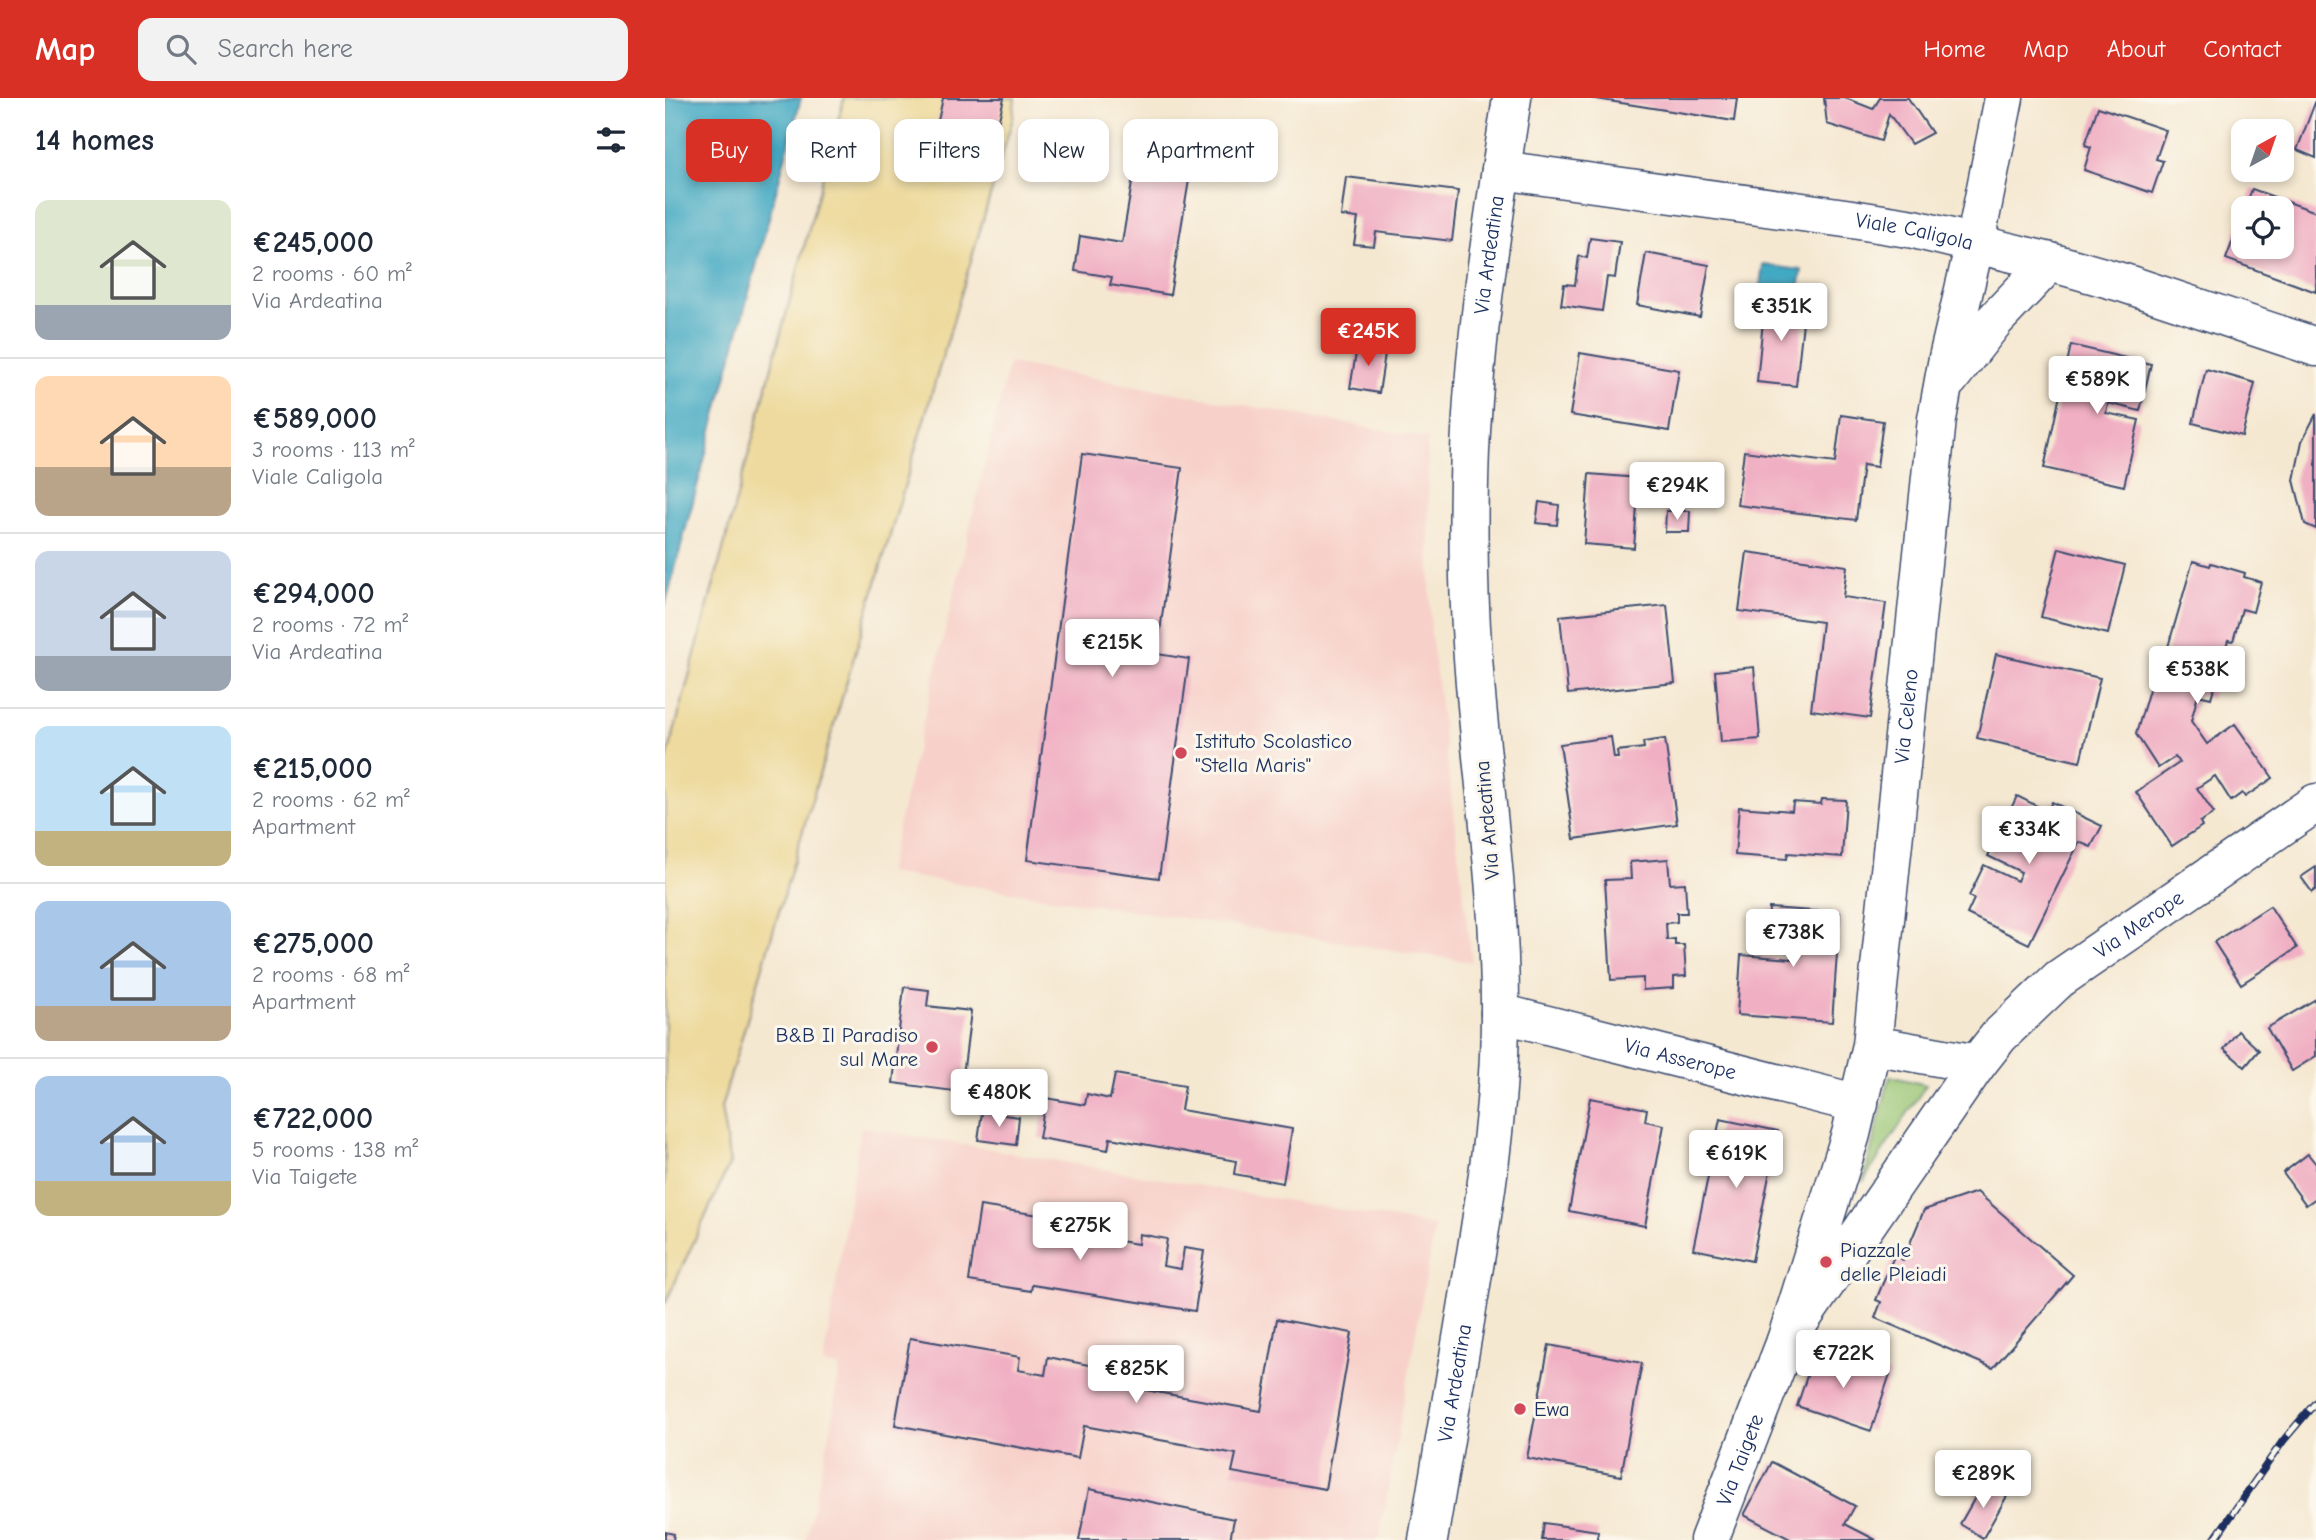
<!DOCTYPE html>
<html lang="en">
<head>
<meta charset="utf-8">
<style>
	:root { --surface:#fff; --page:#f2f2f3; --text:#1f2937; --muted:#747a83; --line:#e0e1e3; --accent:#d93025 }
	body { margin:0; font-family:"Comic Neue",sans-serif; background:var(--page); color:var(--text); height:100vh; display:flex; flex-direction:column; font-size:26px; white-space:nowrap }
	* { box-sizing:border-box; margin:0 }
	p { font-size:23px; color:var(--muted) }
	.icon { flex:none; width:38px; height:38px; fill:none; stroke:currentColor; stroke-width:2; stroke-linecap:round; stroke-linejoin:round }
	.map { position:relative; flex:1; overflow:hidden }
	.details { display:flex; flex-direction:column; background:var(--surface); width:665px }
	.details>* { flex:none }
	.hud { position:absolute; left:21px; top:21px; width:665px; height:63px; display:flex; gap:14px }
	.needle { width:46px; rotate:40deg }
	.buttons { position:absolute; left:1566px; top:21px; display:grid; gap:14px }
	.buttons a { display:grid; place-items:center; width:63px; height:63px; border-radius:14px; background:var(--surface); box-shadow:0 4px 10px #0003; font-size:35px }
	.price { position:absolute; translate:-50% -60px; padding:0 16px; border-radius:7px; background:#fff; color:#222; font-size:23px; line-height:46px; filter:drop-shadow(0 2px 4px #0008) }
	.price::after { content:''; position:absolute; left:50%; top:42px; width:21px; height:16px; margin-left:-10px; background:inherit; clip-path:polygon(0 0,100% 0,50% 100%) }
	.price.active { background:var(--accent); color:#fff }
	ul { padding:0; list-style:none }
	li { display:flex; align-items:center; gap:21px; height:175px; padding:0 35px }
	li+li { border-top:2px solid var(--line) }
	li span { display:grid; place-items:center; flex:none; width:196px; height:140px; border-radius:14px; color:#555 }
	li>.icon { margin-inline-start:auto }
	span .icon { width:84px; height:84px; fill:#fffc; stroke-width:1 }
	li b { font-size:30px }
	h2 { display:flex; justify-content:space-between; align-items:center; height:84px; padding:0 35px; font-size:30px }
	.tag { padding:0 24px; border-radius:14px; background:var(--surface); box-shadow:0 4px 10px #0003; font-size:24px; line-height:63px }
	.tag.active { background:var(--accent); color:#fff }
	header { display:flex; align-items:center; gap:42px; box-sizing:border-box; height:98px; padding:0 35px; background:var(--accent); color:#fff }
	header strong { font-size:33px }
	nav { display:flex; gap:38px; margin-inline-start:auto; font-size:24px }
	.search { width:490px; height:63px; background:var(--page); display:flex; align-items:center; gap:18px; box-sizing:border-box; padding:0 24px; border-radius:14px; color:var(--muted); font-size:26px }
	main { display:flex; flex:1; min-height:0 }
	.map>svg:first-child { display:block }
	.built { fill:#f7d0c9 }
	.green { fill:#98c472; stroke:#5a7a68; stroke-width:2 }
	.sand { fill:#eeda9e; stroke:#84847e; stroke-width:2 }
	.water { fill:#43a9c3; stroke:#2f6c90; stroke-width:2 }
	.building { fill:#f0afc3 }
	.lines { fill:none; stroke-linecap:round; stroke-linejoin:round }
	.street-casing { stroke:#3c4b6f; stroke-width:41 }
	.secondary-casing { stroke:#3c4b6f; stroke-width:41 }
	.street { stroke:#fff; stroke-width:38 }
	.secondary { stroke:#fff; stroke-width:38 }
	.rail-casing { stroke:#1b2f5e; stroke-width:8 }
	.rail { stroke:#fbf7ec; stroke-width:5; stroke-dasharray:16; stroke-linecap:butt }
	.poi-dot { fill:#d1495b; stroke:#fbf7ec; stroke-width:2.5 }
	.labels { text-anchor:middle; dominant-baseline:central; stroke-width:6; stroke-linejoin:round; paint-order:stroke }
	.street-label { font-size:21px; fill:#1b2f5e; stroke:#fbf7ec }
	.poi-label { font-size:21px; fill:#1b2f5e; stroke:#fbf7ec; text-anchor:start }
</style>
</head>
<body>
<header>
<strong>Map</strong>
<div class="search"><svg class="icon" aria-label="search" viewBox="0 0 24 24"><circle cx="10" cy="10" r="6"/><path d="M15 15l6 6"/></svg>Search here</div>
<nav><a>Home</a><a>Map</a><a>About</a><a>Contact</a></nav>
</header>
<main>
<section class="details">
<h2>14 homes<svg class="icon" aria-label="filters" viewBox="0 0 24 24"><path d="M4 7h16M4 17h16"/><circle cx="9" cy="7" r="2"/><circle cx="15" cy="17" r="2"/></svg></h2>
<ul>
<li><span style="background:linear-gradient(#dfe7d0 75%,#9aa5b1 0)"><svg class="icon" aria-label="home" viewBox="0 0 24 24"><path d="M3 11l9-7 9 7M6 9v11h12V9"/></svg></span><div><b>€245,000</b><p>2 rooms · 60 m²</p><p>Via Ardeatina</p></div></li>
<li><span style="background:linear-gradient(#ffd9b3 65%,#b9a48a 0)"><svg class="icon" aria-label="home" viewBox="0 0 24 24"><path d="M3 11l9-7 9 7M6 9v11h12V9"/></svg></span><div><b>€589,000</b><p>3 rooms · 113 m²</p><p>Viale Caligola</p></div></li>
<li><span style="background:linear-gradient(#c9d6e8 75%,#9aa5b1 0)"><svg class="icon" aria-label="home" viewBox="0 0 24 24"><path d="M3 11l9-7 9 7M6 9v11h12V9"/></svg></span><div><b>€294,000</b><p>2 rooms · 72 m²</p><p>Via Ardeatina</p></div></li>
<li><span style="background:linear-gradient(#bfe0f5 75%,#c2b280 0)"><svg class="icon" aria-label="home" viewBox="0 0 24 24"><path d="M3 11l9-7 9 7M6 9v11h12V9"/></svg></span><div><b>€215,000</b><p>2 rooms · 62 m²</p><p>Apartment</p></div></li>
<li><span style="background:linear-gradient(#a9c7e8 75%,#b9a48a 0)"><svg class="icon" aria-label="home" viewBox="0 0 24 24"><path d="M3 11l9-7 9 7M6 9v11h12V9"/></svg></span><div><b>€275,000</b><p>2 rooms · 68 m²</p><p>Apartment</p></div></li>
<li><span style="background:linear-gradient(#a9c7e8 75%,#c2b280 0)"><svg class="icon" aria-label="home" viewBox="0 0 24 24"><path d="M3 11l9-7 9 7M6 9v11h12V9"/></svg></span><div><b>€722,000</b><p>5 rooms · 138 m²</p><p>Via Taigete</p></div></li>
</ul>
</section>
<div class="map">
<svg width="1651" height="1442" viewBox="0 0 1651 1442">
	<rect width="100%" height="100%" fill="#fbf7ec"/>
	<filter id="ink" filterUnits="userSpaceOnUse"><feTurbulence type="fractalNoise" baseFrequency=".0143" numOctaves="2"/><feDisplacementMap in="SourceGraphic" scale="14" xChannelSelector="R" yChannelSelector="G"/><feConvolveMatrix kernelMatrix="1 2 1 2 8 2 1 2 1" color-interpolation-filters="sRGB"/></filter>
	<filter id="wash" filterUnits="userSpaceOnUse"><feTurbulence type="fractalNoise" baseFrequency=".00686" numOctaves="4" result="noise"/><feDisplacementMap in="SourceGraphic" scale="28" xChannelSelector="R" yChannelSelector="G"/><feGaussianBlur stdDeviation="1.57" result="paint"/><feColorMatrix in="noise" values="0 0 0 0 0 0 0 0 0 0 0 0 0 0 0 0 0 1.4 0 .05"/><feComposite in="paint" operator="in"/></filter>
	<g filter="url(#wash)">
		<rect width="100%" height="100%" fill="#f5e8d1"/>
		<g class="built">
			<polygon points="344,265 762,340 766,535 807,864 222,775"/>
			<polygon points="196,1029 770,1128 714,1442 141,1442 167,1325 174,1270 158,1266"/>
		</g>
		<polygon class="green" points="1225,978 1261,987 1198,1084"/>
		<polygon class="sand" points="179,0 350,0 348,20 56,1010 65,1065 0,1206 0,668"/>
		<g class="water">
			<polygon points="0,0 136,0 0,508"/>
			<polygon points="1098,167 1137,172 1133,199 1094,194"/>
		</g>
		<g id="blocks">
			<g class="building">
				<polygon points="278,0 339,0 328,47 271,32"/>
				<polygon points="925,0 1072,0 1069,23"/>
				<polygon points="1159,0 1180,0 1208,11 1215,0 1243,0 1267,35 1246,46 1224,16 1216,43 1162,26"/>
				<polygon points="1651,2 1651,60 1632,52"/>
				<polygon points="1433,9 1501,32 1491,61 1498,63 1487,95 1419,72 1426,49 1420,47"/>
				<polygon points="469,73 524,82 505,197 445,187 447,179 410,173 415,138 457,145"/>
				<polygon points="681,79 793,93 787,143 711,134 709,148 689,146 693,120 676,118"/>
				<polygon points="1587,91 1651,114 1651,194 1561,161 1578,115 1578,149 1617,149 1617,110 1580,110"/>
				<polygon points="925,140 955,144 950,180 942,179 937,213 896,207 899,186 910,187 914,158 922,160"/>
				<polygon points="981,155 1044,167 1035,219 972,207"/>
				<polygon points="1100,202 1140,206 1131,288 1092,284"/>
				<polygon points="693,244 721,249 714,295 685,290"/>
				<polygon points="1406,247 1486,266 1475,313 1443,305 1441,315 1474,322 1459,388 1379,370"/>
				<polygon points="915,255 1014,272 1004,333 905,317"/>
				<polygon points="1541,271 1590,285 1577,338 1528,325"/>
				<polygon points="1651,316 1651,431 1640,426 1629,382 1637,343"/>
				<polygon points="1176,317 1218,323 1212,369 1198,367 1191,422 1072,407 1079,353 1170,365"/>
				<polygon points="417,356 517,370 492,556 524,561 494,780 362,762"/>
				<polygon points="924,376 974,380 969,450 919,446"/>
				<polygon points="874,404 894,407 892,427 871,425"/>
				<polygon points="1001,413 1025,413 1024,434 1000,434"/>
				<polygon points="1394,450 1460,467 1443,536 1376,519"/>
				<polygon points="1082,454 1182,468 1178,499 1221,505 1205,620 1146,612 1157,524 1074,513"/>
				<polygon points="1528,463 1545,468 1546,465 1580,475 1579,479 1596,484 1588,514 1577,511 1568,543 1563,542 1546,600 1533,597 1526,623 1542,646 1570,626 1608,680 1580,699 1577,695 1566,703 1550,678 1532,690 1549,715 1535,724 1537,728 1507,748 1471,694 1514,665 1510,659 1493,670 1471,636 1488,578 1494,580"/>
				<polygon points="1002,507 1010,585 903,596 895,518"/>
				<polygon points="1331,556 1435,580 1415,664 1312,640"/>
				<polygon points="1089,569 1095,641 1056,644 1050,573"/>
				<polygon points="946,639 949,660 953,660 952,653 979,650 978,644 1000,641 1012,726 909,741 895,646"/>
				<polygon points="1352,698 1382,713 1387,704 1437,728 1426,749 1414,744 1364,846 1302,816 1309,801 1304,798 1319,767 1352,783 1356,774 1323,758"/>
				<polygon points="1157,701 1181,702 1177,759 1123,755 1122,761 1070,757 1074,709 1127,713 1128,704 1156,706"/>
				<polygon points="1003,761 1005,786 1020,785 1022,815 1012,815 1012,824 1001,825 1002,842 1010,841 1010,847 1019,847 1021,878 1009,879 1009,890 978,892 978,880 946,882 940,782 966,781 965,764"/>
				<polygon points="1651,769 1651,791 1647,794 1636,779"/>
				<polygon points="1605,808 1632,850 1576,886 1549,844"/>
				<polygon points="1104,810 1175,815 1167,924 1072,917 1076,857 1127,861 1128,845 1102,842"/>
				<polygon points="239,889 264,892 262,908 306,913 296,994 228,985"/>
				<polygon points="1651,901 1651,958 1627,973 1602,930"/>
				<polygon points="1573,933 1594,952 1580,969 1559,951"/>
				<polygon points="450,976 520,988 516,1012 627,1031 618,1085 569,1076 571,1063 445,1040 443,1052 374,1040 381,1000 420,1007 422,996 445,1001"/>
				<polygon points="925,1000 982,1011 980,1023 999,1027 980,1128 904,1113"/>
				<polygon points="317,1014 354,1019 351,1047 313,1042"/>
				<polygon points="1055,1021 1113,1033 1087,1163 1028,1151"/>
				<polygon points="1643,1056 1651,1066 1651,1100 1641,1107 1618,1075"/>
				<polygon points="1312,1094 1408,1177 1328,1270 1210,1220 1216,1204 1211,1202 1229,1158 1238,1162 1259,1112"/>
				<polygon points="315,1108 381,1118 379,1131 473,1146 474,1136 502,1141 498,1168 516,1171 519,1150 539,1153 530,1213 367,1187 366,1193 304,1183"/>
				<polygon points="612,1221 687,1235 660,1391 567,1374 571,1356 419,1328 413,1360 230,1327 245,1240 355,1259 353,1272 380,1277 383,1259 439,1270 436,1284 596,1313"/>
				<polygon points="884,1247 977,1265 956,1378 862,1360"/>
				<polygon points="1151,1251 1225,1276 1206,1333 1132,1308"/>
				<polygon points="1107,1364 1190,1408 1180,1426 1211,1442 1127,1442 1079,1417"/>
				<polygon points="1319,1384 1342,1398 1318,1440 1295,1426"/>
				<polygon points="424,1391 569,1421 565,1442 414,1442"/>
				<polygon points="879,1425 933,1433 932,1442 877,1442"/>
				<polygon points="0,1434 9,1436 8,1442 0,1442"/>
			</g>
		</g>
	</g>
	<g filter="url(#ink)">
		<use href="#blocks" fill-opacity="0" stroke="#3c4b6f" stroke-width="2"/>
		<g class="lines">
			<defs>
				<g id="street">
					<path id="s1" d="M836 72 1187 121 1249 131 1385 164 1459 185 1651 249"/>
					<polyline points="1284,281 1329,223 1385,164"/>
					<path id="s2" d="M835 915 1194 1006"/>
					<path id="s3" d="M1207 947 1312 966 1121 1243 1186 1036 1207 947 1272 321 1283 260 1310 145 1339 0"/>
					<path id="s4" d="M1312 966 1334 938 1394 881 1651 705"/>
					<path id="s5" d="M1044 1442 1121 1243"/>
				</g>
				<g id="secondary">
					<path id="s6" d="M763 1442C776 1363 790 1284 803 1205 819 1109 835 1013 835 915 836 769 807 625 804 479 803 425 803 372 807 318 813 212 831 105 847 0"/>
				</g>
			</defs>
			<use href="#street" class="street-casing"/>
			<use href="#secondary" class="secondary-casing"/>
			<use href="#street" class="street"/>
			<use href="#secondary" class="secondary"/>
			<defs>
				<polyline id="rail" points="1549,1442 1618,1343 1651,1304"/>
			</defs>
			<use href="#rail" class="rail-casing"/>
			<use href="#rail" class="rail"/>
		</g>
	</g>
	<g class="poi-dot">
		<circle cx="516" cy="655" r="7"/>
		<circle cx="267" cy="949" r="7"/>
		<circle cx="1161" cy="1164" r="7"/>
		<circle cx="855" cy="1311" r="7"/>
	</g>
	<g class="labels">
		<g class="street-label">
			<text stroke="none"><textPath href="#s1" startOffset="418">Viale Caligola</textPath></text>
			<text stroke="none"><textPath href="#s6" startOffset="1293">Via Ardeatina</textPath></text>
			<text stroke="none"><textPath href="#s3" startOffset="1082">Via Celeno</textPath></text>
			<text transform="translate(822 722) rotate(-95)">Via Ardeatina</text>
			<text stroke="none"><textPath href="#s4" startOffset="215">Via Merope</textPath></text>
			<text stroke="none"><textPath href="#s2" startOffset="186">Via Asserope</textPath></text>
			<text stroke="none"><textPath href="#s6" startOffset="159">Via Ardeatina</textPath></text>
			<text stroke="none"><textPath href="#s5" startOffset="86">Via Taigete</textPath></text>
		</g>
		<g class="poi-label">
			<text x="530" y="643">Istituto Scolastico<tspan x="530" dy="24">"Stella Maris"</tspan></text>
			<text x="253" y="937" text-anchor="end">B&amp;B Il Paradiso<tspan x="253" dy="24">sul Mare</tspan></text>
			<text x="1175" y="1152">Piazzale<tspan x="1175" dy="24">delle Pleiadi</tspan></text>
			<text x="869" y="1311">Ewa</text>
		</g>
	</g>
</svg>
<div class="buttons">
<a><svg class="needle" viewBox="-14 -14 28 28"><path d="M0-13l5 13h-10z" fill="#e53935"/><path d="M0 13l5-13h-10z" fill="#747a83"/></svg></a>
<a><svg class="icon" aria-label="locate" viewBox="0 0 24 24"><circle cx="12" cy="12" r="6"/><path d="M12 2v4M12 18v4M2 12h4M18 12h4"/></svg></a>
</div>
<b class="price" style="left:1116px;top:245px">€351K</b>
<b class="price active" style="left:703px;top:270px">€245K</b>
<b class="price" style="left:1432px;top:318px">€589K</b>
<b class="price" style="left:1012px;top:424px">€294K</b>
<b class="price" style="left:447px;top:581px">€215K</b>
<b class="price" style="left:1532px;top:608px">€538K</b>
<b class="price" style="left:1364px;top:768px">€334K</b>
<b class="price" style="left:1128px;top:871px">€738K</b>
<b class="price" style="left:334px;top:1031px">€480K</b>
<b class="price" style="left:1071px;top:1092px">€619K</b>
<b class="price" style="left:415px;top:1164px">€275K</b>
<b class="price" style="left:1178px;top:1292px">€722K</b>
<b class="price" style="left:471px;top:1307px">€825K</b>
<b class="price" style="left:1318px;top:1412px">€289K</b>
<div class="hud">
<a class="tag active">Buy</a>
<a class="tag">Rent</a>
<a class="tag">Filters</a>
<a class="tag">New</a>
<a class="tag">Apartment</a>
</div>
</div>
</main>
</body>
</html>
